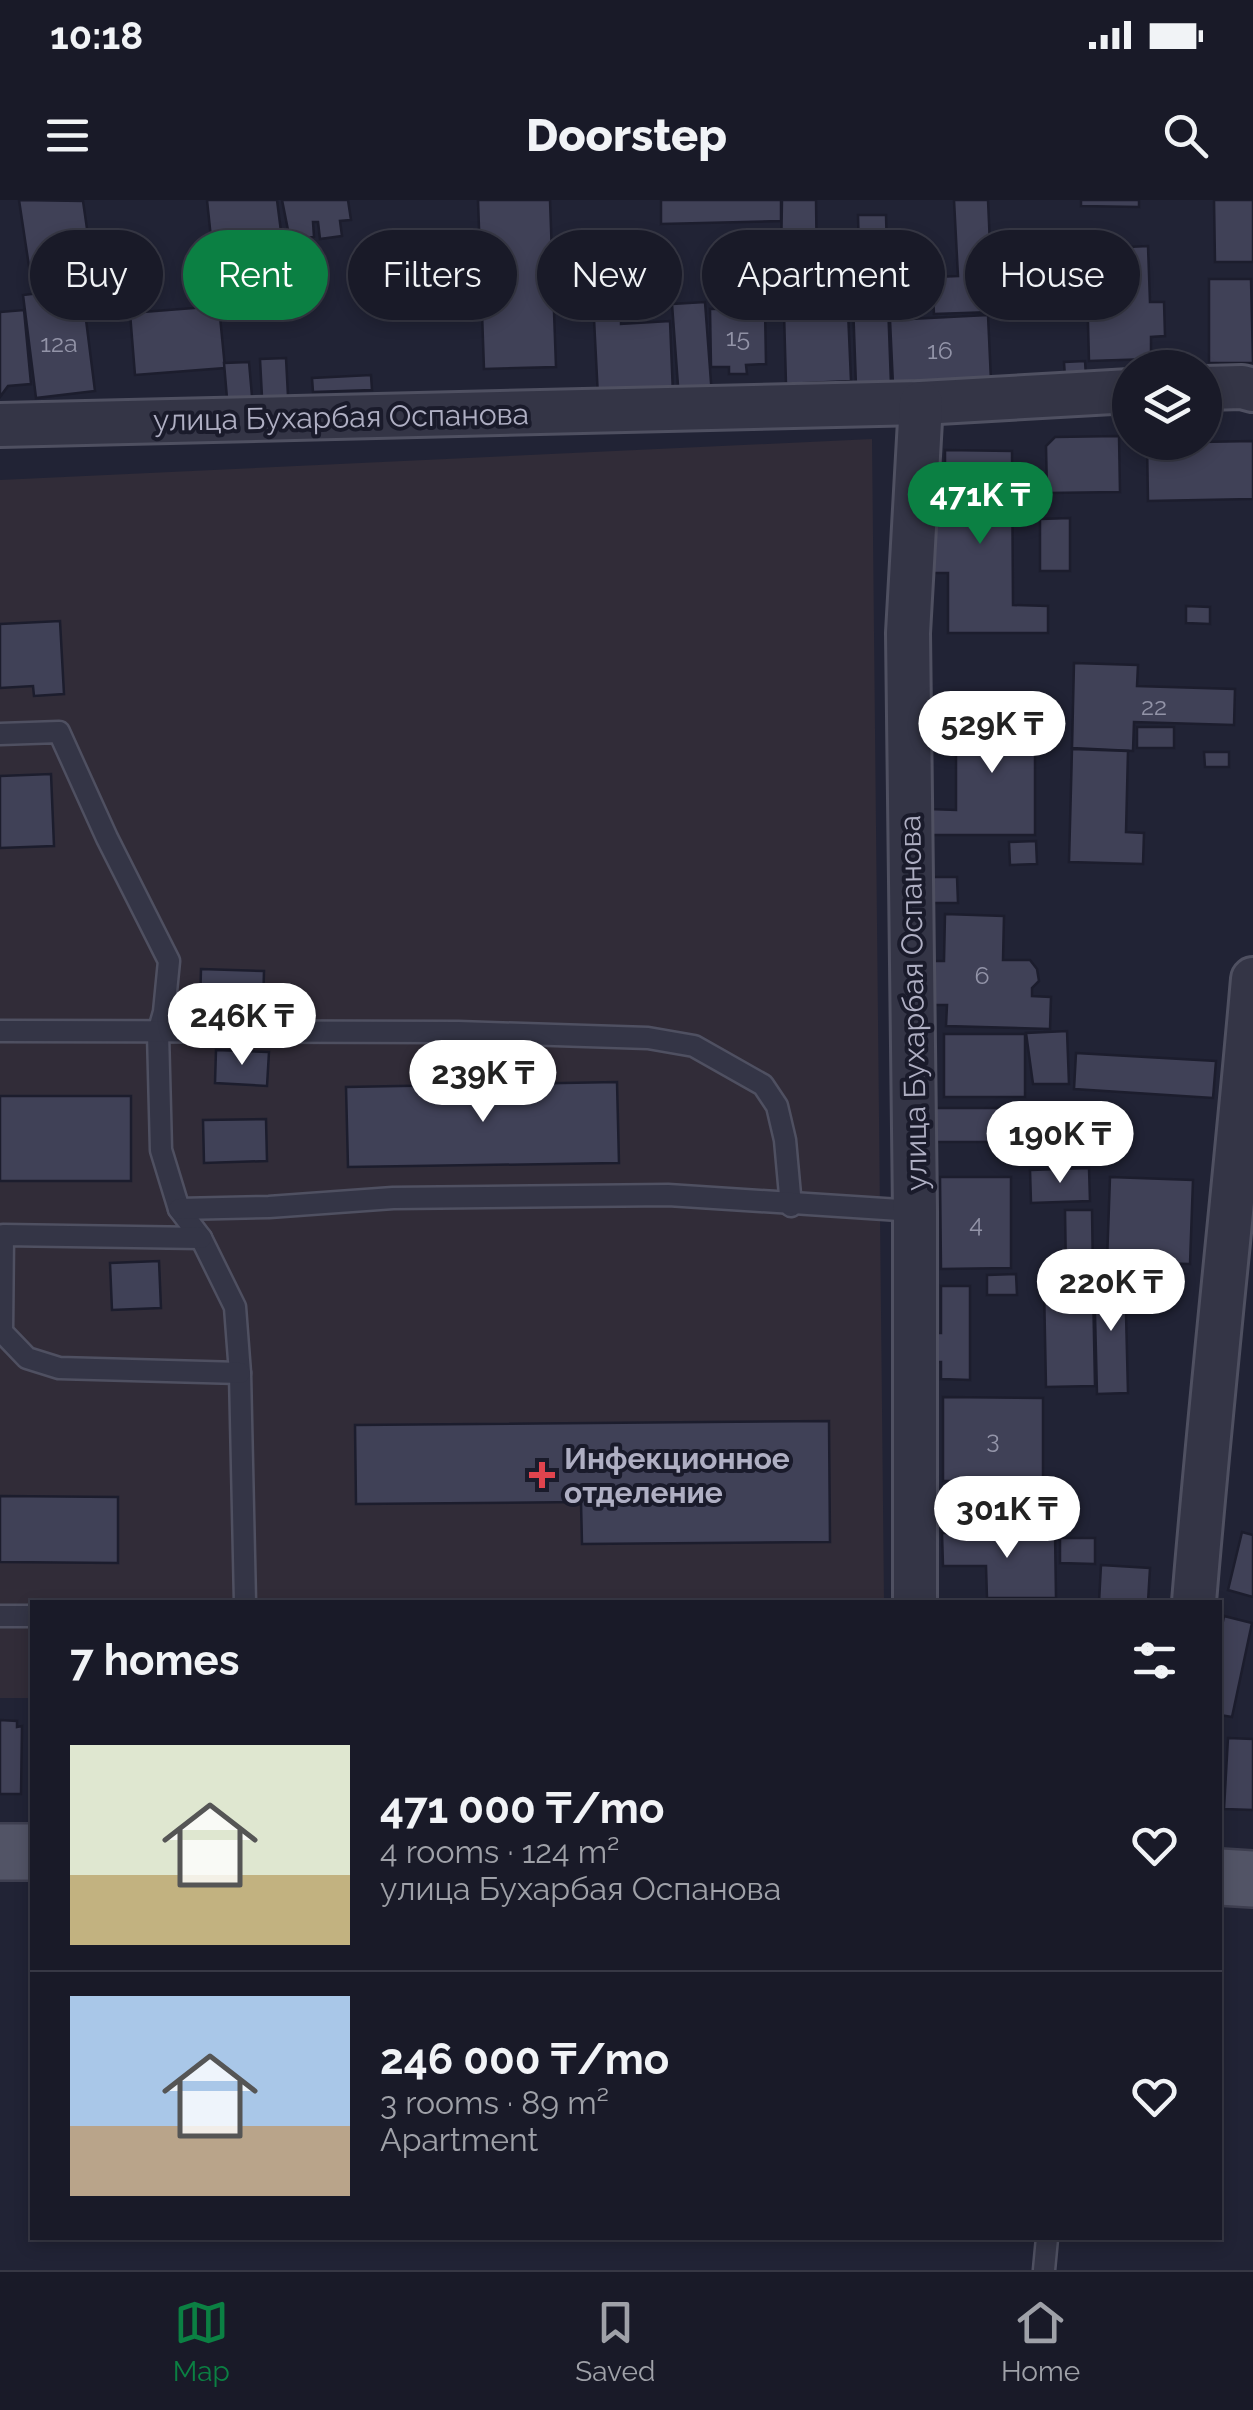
<!DOCTYPE html>
<html lang="en">
<head>
<meta charset="utf-8">
<style>
	:root { --surface:#191a28; --page:#222330; --text:#f1f3f6; --muted:#9fa1a8; --line:#373845; --accent:#0b8043 }
	body { margin:0; font-family:Raleway,sans-serif; background:var(--page); color:var(--text); height:100vh; display:flex; flex-direction:column; font-size:38px; white-space:nowrap }
	* { box-sizing:border-box; margin:0 }
	p { font-size:32px; color:var(--muted) }
	.icon { flex:none; width:55px; height:55px; fill:none; stroke:currentColor; stroke-width:2; stroke-linecap:round; stroke-linejoin:round }
	.map { position:relative; flex:1; overflow:hidden }
	.sheet { position:absolute; left:30px; top:1400px; width:1192px; height:640px; display:flex; flex-direction:column; background:var(--surface); border-radius:0px; box-shadow:0 5px 15px #0003,0 0 0 2px var(--line) }
	.sheet>* { flex:none }
	.top-card { position:absolute; left:30px; top:30px; width:1195px; height:90px; display:flex; gap:20px }
	.fabs { position:absolute; left:1112px; top:150px; display:grid; gap:20px }
	.fabs a { display:grid; place-items:center; width:110px; height:110px; border-radius:50%; background:var(--surface); box-shadow:0 5px 15px #0003,0 0 0 2px var(--line); font-size:50px }
	.price { position:absolute; translate:-50% -85px; padding:0 22px; border-radius:35px; background:#fff; color:#222; font-size:32px; line-height:65px; filter:drop-shadow(0 2px 5px #0008) }
	.price::after { content:''; position:absolute; left:50%; top:60px; width:30px; height:22px; margin-left:-15px; background:inherit; clip-path:polygon(0 0,100% 0,50% 100%) }
	.price.current { background:var(--accent); color:#fff }
	ul { padding:0; list-style:none }
	li { display:flex; align-items:center; gap:30px; height:250px; padding:0 40px }
	li+li { border-top:2px solid var(--line) }
	li span { display:grid; place-items:center; flex:none; width:280px; height:200px; border-radius:0px; color:#555 }
	li>.icon { margin-inline-start:auto }
	span .icon { width:120px; height:120px; fill:#fffc; stroke-width:1 }
	li b { font-size:42px }
	h2 { display:flex; justify-content:space-between; align-items:center; height:120px; padding:0 40px; font-size:42px }
	.tag { padding:0 35px; border-radius:45px; background:var(--surface); box-shadow:0 5px 15px #0003,0 0 0 2px var(--line); font-size:35px; line-height:90px }
	.tag.current { background:var(--accent); color:#fff }
	.status { display:flex; justify-content:space-between; align-items:center; height:70px; padding:0 50px; background:var(--surface); direction:ltr }
	.status svg { height:28px; fill:currentColor }
	header { display:flex; justify-content:space-between; align-items:center; height:130px; padding:0 40px; background:var(--surface); font-size:45px; font-weight:800 }
	.tabs { display:flex; justify-content:space-around; align-items:center; height:140px; border-top:2px solid var(--line); background:var(--surface); font-size:28px; color:var(--muted) }
	.tabs a { display:grid; justify-items:center; gap:5px }
	.tabs .current { color:var(--accent) }
	.map>svg:first-child { display:block }
	.medical { fill:#312c38 }
	.building { fill:#404157; stroke:#1c1d2d; stroke-width:2.5 }
	.lines { fill:none; stroke-linecap:round; stroke-linejoin:round }
	.lane-casing { stroke:#4f5061; stroke-width:25 }
	.street-casing { stroke:#4f5061; stroke-width:48 }
	.primary-casing { stroke:#3e3f50; stroke-width:60 }
	.lane { stroke:#343546; stroke-width:20 }
	.street { stroke:#343546; stroke-width:42 }
	.primary { stroke:#525466; stroke-width:55 }
	.health-dot { fill:#e0444e; stroke:#1a1b2b; stroke-width:4 }
	.labels { text-anchor:middle; dominant-baseline:central; stroke-width:8; stroke-linejoin:round; paint-order:stroke }
	.number-label { font-size:25px; fill:#9394a8 }
	.street-label { font-size:30px; fill:#afafc3; stroke:#1a1b2b }
	.poi-label { font-size:30px; font-weight:bold; fill:#afafc3; stroke:#1a1b2b; text-anchor:start }
</style>
</head>
<body>
<div class="status"><b>10:18</b><svg viewBox="0 0 49 12"><path d="M0 12V9h3v3zM5 12V6h3v6zM10 12V3h3v9zM15 12V0h3v12zM26 1h20v11H26zM47 4h2v5h-2z"/></svg></div>
<header><svg class="icon" aria-label="menu" viewBox="0 0 24 24"><path d="M4 6h16M4 12h16M4 18h16"/></svg>Doorstep<svg class="icon" aria-label="search" viewBox="0 0 24 24"><circle cx="10" cy="10" r="6"/><path d="M15 15l6 6"/></svg></header>
<div class="map">
<svg width="1253" height="2070" viewBox="0 0 1253 2070">
	<rect width="100%" height="100%" fill="#212335"/>
	<polygon class="medical" points="872,239 884,1402 32,1402 32,1498 0,1498 0,280"/>
	<g class="building">
		<polygon points="19,0 83,1 95,84 33,93"/>
		<polygon points="207,0 277,0 284,55 255,58 256,71 215,76"/>
		<polygon points="282,0 348,0 351,20 340,21 342,36 320,39 318,22 313,22 314,37 290,40"/>
		<polygon points="478,0 550,0 556,167 484,169"/>
		<polygon points="661,0 781,0 781,21 661,24"/>
		<polygon points="782,0 816,0 817,73 851,72 851,110 780,111"/>
		<polygon points="954,0 988,0 993,112 934,114 932,77 958,76"/>
		<polygon points="1081,0 1139,0 1139,7 1081,6"/>
		<polygon points="1214,0 1253,0 1253,62 1215,62"/>
		<polygon points="858,15 886,15 887,52 859,53"/>
		<polygon points="1148,46 1150,102 1164,102 1165,136 1151,137 1151,159 1089,161 1086,49"/>
		<polygon points="887,75 891,185 856,186 852,76"/>
		<polygon points="1209,79 1251,79 1253,163 1209,163"/>
		<polygon points="994,83 1011,83 1013,113 995,114"/>
		<polygon points="82,88 95,191 36,198 23,95"/>
		<polygon points="705,102 712,196 679,199 672,104"/>
		<polygon points="219,106 225,168 135,175 130,113"/>
		<polygon points="765,108 766,164 746,165 747,174 729,174 729,167 711,167 710,109"/>
		<polygon points="24,110 31,184 8,186 0,197 0,112"/>
		<polygon points="848,111 851,181 786,184 784,113"/>
		<polygon points="988,115 991,181 893,185 890,120"/>
		<polygon points="621,118 621,124 670,121 673,194 598,197 594,119"/>
		<polygon points="286,158 288,196 262,197 260,159"/>
		<polygon points="1085,161 1086,176 1065,178 1064,162"/>
		<polygon points="249,162 253,208 228,210 224,163"/>
		<polygon points="371,175 372,190 313,192 312,178"/>
		<polygon points="1119,236 1120,292 1047,293 1046,246 1055,237"/>
		<polygon points="1253,241 1253,299 1148,301 1147,243"/>
		<polygon points="945,250 1012,251 1013,405 1048,406 1048,433 948,433 948,373 933,373 933,355 924,320 945,320"/>
		<polygon points="1070,318 1070,371 1040,371 1040,319"/>
		<polygon points="1186,406 1210,407 1210,424 1186,423"/>
		<polygon points="60,421 64,494 34,496 33,486 0,488 0,424"/>
		<polygon points="1074,463 1138,465 1137,486 1235,489 1234,525 1134,522 1133,551 1072,548"/>
		<polygon points="956,510 1035,510 1035,635 928,635 928,609 956,610"/>
		<rect x="1137" y="527" width="37" height="21"/>
		<polygon points="1072,549 1128,551 1126,632 1144,633 1143,664 1069,662"/>
		<polygon points="1204,552 1229,552 1229,567 1205,567"/>
		<polygon points="51,574 54,646 0,648 0,576"/>
		<polygon points="1036,641 1037,664 1010,665 1009,642"/>
		<polygon points="931,677 957,677 958,703 932,703"/>
		<polygon points="945,714 1004,716 1003,760 1030,760 1037,769 1039,781 1032,788 1032,796 1051,797 1050,829 946,826 947,805 925,805 926,761 944,761"/>
		<polygon points="201,769 264,771 263,808 200,806"/>
		<polygon points="1067,831 1069,884 1033,884 1026,833"/>
		<rect x="944" y="834" width="81" height="63"/>
		<polygon points="216,850 269,852 267,886 215,883"/>
		<polygon points="1076,853 1216,861 1213,898 1074,889"/>
		<polygon points="617,882 619,963 348,967 346,887"/>
		<rect x="0" y="896" width="131" height="85"/>
		<polygon points="927,908 1028,908 1029,942 927,942"/>
		<polygon points="266,919 267,961 204,963 203,920"/>
		<polygon points="1089,968 1090,1001 1031,1003 1030,970"/>
		<polygon points="940,977 1011,977 1011,1068 941,1069"/>
		<polygon points="1110,977 1193,980 1190,1064 1107,1062"/>
		<polygon points="1065,1010 1092,1010 1093,1074 1066,1073"/>
		<polygon points="159,1061 161,1108 112,1110 110,1063"/>
		<polygon points="1016,1074 1017,1095 987,1095 987,1075"/>
		<polygon points="1094,1074 1125,1074 1128,1193 1097,1194"/>
		<polygon points="941,1086 970,1086 970,1180 941,1179 941,1162 930,1162 930,1133 941,1133"/>
		<polygon points="1093,1086 1095,1186 1046,1187 1044,1087"/>
		<polygon points="943,1197 1043,1198 1043,1283 1000,1283 1000,1290 971,1290 971,1281 943,1281"/>
		<polygon points="829,1221 830,1342 582,1344 581,1302 356,1304 355,1225"/>
		<polygon points="0,1296 118,1297 118,1363 0,1362"/>
		<polygon points="1055,1332 1056,1398 987,1398 986,1366 943,1366 942,1333"/>
		<polygon points="1242,1332 1253,1335 1253,1397 1228,1390"/>
		<polygon points="1060,1338 1095,1338 1095,1364 1060,1363"/>
		<polygon points="1101,1365 1150,1368 1148,1402 1099,1402"/>
		<polygon points="1224,1416 1252,1423 1232,1517 1220,1515 1220,1436"/>
		<polygon points="0,1520 17,1521 17,1527 22,1526 21,1594 0,1594"/>
		<polygon points="1228,1538 1253,1539 1253,1610 1224,1609"/>
	</g>
	<g class="lines">
		<defs>
			<g id="lane">
				<polyline points="0,534 59,532 107,638 169,761 164,812 158,833 161,950 179,1009 201,1038 235,1107 240,1173 245,1402"/>
				<polyline points="0,831 458,832 648,838 694,846 763,885 777,906 785,940 791,1006"/>
				<polyline points="179,1009 269,1007 393,998 668,995 915,1011"/>
				<polyline points="201,1038 3,1035 2,1132 27,1158 59,1168 240,1173"/>
				<polyline points="0,1416 32,1416"/>
				<polyline points="1044,2070 1047,2038"/>
			</g>
			<g id="street">
				<polyline points="1205,188 1242,187 1253,190"/>
				<polyline points="0,225 921,203 1130,191"/>
				<polyline points="915,1402 915,1011 908,433 921,203"/>
				<path d="M1194 1402C1211 1195 1235 987 1253 779"/>
			</g>
			<g id="primary">
				<polyline points="0,1652 32,1652"/>
				<polyline points="1220,1677 1253,1679"/>
			</g>
		</defs>
		<use href="#lane" class="lane-casing"/>
		<use href="#street" class="street-casing"/>
		<use href="#primary" class="primary-casing"/>
		<use href="#lane" class="lane"/>
		<use href="#street" class="street"/>
		<use href="#primary" class="primary"/>
	</g>
	<path class="health-dot" d="M537 1260h10v10h10v10h-10v10h-10v-10h-10v-10h10z"/>
	<g class="labels">
		<g class="number-label">
			<text x="738" y="137">15</text>
			<text x="59" y="143">12а</text>
			<text x="940" y="150">16</text>
			<text x="1154" y="506">22</text>
			<text x="982" y="775">6</text>
			<text x="976" y="1023">4</text>
			<text x="993" y="1239">3</text>
		</g>
		<g class="street-label">
			<text transform="translate(341 217) rotate(-1)">улица Бухарбая Оспанова</text>
			<text transform="translate(913 803) rotate(-91)">улица Бухарбая Оспанова</text>
		</g>
		<g class="poi-label">
			<text x="564" y="1258">Инфекционное<tspan x="564" dy="34">отделение</tspan></text>
		</g>
	</g>
</svg>
<div class="fabs">
<a><svg class="icon" aria-label="layers" viewBox="0 0 24 24"><path d="M12 4l9 5-9 5-9-5zM3 14l9 5 9-5"/></svg></a>
</div>
<b class="price current" style="left:980px;top:347px">471K ₸</b>
<b class="price" style="left:992px;top:576px">529K ₸</b>
<b class="price" style="left:242px;top:868px">246K ₸</b>
<b class="price" style="left:483px;top:925px">239K ₸</b>
<b class="price" style="left:1060px;top:986px">190K ₸</b>
<b class="price" style="left:1111px;top:1134px">220K ₸</b>
<b class="price" style="left:1007px;top:1361px">301K ₸</b>
<div class="top-card">
<a class="tag">Buy</a>
<a class="tag current">Rent</a>
<a class="tag">Filters</a>
<a class="tag">New</a>
<a class="tag">Apartment</a>
<a class="tag">House</a>
</div>
<section class="sheet">
<h2>7 homes<svg class="icon" aria-label="filters" viewBox="0 0 24 24"><path d="M4 7h16M4 17h16"/><circle cx="9" cy="7" r="2"/><circle cx="15" cy="17" r="2"/></svg></h2>
<ul>
<li><span style="background:linear-gradient(#dfe7d0 65%,#c2b280 0)"><svg class="icon" aria-label="home" viewBox="0 0 24 24"><path d="M3 11l9-7 9 7M6 9v11h12V9"/></svg></span><div><b>471 000 ₸/mo</b><p>4 rooms · 124 m²</p><p>улица Бухарбая Оспанова</p></div><svg class="icon" aria-label="heart" viewBox="0 0 24 24"><path d="M12 20l-8-8c-3-5 5-10 8-4 3-6 11-1 8 4z"/></svg></li>
<li><span style="background:linear-gradient(#a9c7e8 65%,#b9a48a 0)"><svg class="icon" aria-label="home" viewBox="0 0 24 24"><path d="M3 11l9-7 9 7M6 9v11h12V9"/></svg></span><div><b>246 000 ₸/mo</b><p>3 rooms · 89 m²</p><p>Apartment</p></div><svg class="icon" aria-label="heart" viewBox="0 0 24 24"><path d="M12 20l-8-8c-3-5 5-10 8-4 3-6 11-1 8 4z"/></svg></li>
</ul>
</section>
</div>
<nav class="tabs">
<a class="current"><svg class="icon" aria-label="map" viewBox="0 0 24 24"><path d="M3 6l6-2 6 2 6-2v14l-6 2-6-2-6 2zM9 4v14M15 6v14"/></svg>Map</a>
<a><svg class="icon" aria-label="saved" viewBox="0 0 24 24"><path d="M7 4h10v16l-5-4-5 4z"/></svg>Saved</a>
<a><svg class="icon" aria-label="home" viewBox="0 0 24 24"><path d="M3 11l9-7 9 7M6 9v11h12V9"/></svg>Home</a>
</nav>
</body>
</html>
